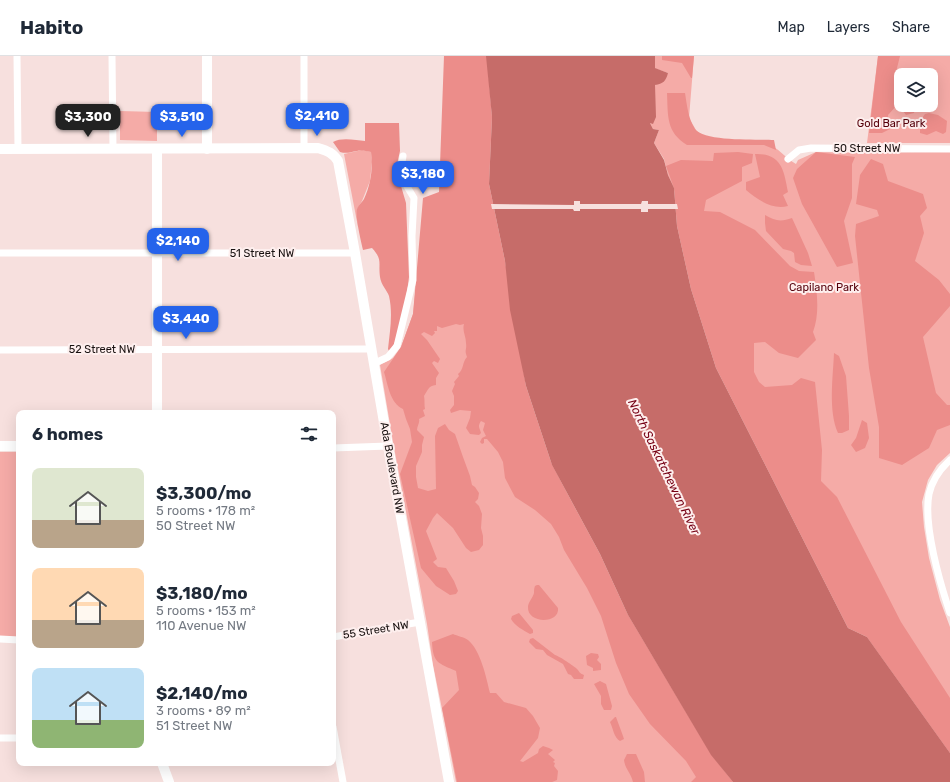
<!DOCTYPE html>
<html lang="en">
<head>
<meta charset="utf-8">
<style>
	:root { --surface:#fff; --page:#f2f2f3; --text:#1f2937; --muted:#747a83; --line:#e0e1e3; --accent:#2563eb }
	body { margin:0; font-family:Rubik,sans-serif; background:var(--page); color:var(--text); height:100vh; display:flex; flex-direction:column; font-size:15px; white-space:nowrap }
	* { box-sizing:border-box; margin:0 }
	p { font-size:13px; color:var(--muted) }
	.icon { flex:none; width:22px; height:22px; fill:none; stroke:currentColor; stroke-width:2; stroke-linecap:round; stroke-linejoin:round }
	.map { position:relative; flex:1; overflow:hidden }
	.panel { position:absolute; left:16px; top:354px; width:320px; height:356px; display:flex; flex-direction:column; background:var(--surface); border-radius:8px; box-shadow:0 4px 16px #0002 }
	.panel>* { flex:none }
	.buttons { position:absolute; left:894px; top:12px; display:grid; gap:8px }
	.buttons a { display:grid; place-items:center; width:44px; height:44px; border-radius:8px; background:var(--surface); box-shadow:0 4px 16px #0002; font-size:20px }
	.price { position:absolute; translate:-50% -34px; padding:0 9px; border-radius:8px; background:var(--accent); color:#fff; font-size:13px; line-height:26px; filter:drop-shadow(0 1px 2px #0008) }
	.price::after { content:''; position:absolute; left:50%; top:24px; width:12px; height:9px; margin-left:-6px; background:inherit; clip-path:polygon(0 0,100% 0,50% 100%) }
	.price.current { background:#222; color:#fff }
	ul { padding:0; list-style:none }
	li { display:flex; align-items:center; gap:12px; height:100px; padding:0 16px }
	li span { display:grid; place-items:center; flex:none; width:112px; height:80px; border-radius:8px; color:#555 }
	li>.icon { margin-inline-start:auto }
	span .icon { width:48px; height:48px; fill:#fffc; stroke-width:1 }
	li b { font-size:17px }
	h2 { display:flex; justify-content:space-between; align-items:center; height:48px; padding:0 16px; font-size:17px }
	header { display:flex; align-items:center; gap:24px; box-sizing:border-box; height:56px; padding:0 20px; background:var(--surface); border-bottom:1px solid var(--line) }
	header strong { font-size:19px }
	nav { display:flex; gap:22px; margin-inline-start:auto; font-size:14px }
	.map>svg:first-child { display:block }
	.green { fill:#f5aba7; fill-rule:evenodd }
	.forest { fill:#ec8d8a }
	.water { fill:#c66c69 }
	.pier { fill:#f7e0de }
	.lines { fill:none; stroke-linecap:round; stroke-linejoin:round }
	.street { stroke:#fff; stroke-width:7 }
	.secondary { stroke:#fff; stroke-width:10 }
	.labels { text-anchor:middle; dominant-baseline:central; stroke-width:4; stroke-linejoin:round; paint-order:stroke }
	.park-label { font-size:11px; fill:#56000b; stroke:#feefee }
	.street-label { font-size:11px; fill:#181110; stroke:#feefee }
	.water-label { font-size:12px; font-style:italic; fill:#760014; stroke:#feefee }
</style>
</head>
<body>
<header>
<strong>Habito</strong>
<nav><a>Map</a><a>Layers</a><a>Share</a></nav>
</header>
<div class="map">
<svg width="950" height="726" viewBox="0 0 950 726">
	<rect width="100%" height="100%" fill="#f7e0de"/>
	<g class="green">
		<path d="M655 0H694L689 62 696 74 709 86C720 86 758 84 766 87 778 91 785 102 796 108L798 104 816 96 872 97 950 96V397L937 409 928 424 922 446 924 471 929 502 940 544 950 571V697L867 581 668 119 664 103 654 87 659 74 653 73 650 67 655 49V29L668 17 654 12Z"/>
		<path d="M878 0H950V87H867ZM901 19H931V49H901Z"/>
		<polygon points="120,55 157,56 157,85 120,84"/>
		<polygon points="362,94 371,96 372,106 370,125 362,145 357,153 358,171 344,98"/>
		<polygon points="437,206 553,410 628,559 711,699 733,726 456,726 442,653 433,609 427,568 393,386 380,309 393,302 401,291 413,258 416,229"/>
		<rect x="0" y="396" width="19" height="185"/>
	</g>
	<g class="forest">
		<path d="M444 0H487L492 61 489 128 505 205 526 330 552 409 600 498 628 559 711 698 733 726H691L696 721 686 705 650 668 629 638 616 607 601 560 587 532 564 494 559 481 551 468 535 454 515 441 505 422 503 406 498 396 487 383H484V387L482 388 480 386 482 382 486 380 483 374 485 367 481 365C477 371 480 372 481 377L479 379 470 378 466 372 470 362 471 355 460 354 451 357 450 354 454 349V340L452 335 455 328 454 326 459 320 458 318C464 314 462 306 467 301 464 293 467 295 466 287 466 280 462 275 464 268L460 269 456 268 442 272 437 270V275H434L435 277 432 280 424 276 421 278 427 284 440 303 438 307 434 305 432 307 439 317 436 322V329C428 330 428 334 424 340 425 345 424 349 425 353L423 354 425 360 419 363C420 367 417 370 417 374L424 381 422 389V396L416 410V421L418 432 428 435 436 433 435 380 438 372 445 368 449 374 455 378 463 401 470 420 472 429 475 431 479 437 478 443 475 446 479 450 482 458 481 472 483 480V489L479 494 471 496 466 492 453 472 437 457 433 462 426 475 437 503 433 506 438 511 446 512 454 525 458 535 456 538 450 539 436 530 421 512 400 418 412 386 410 373 406 363 403 353C390 347 388 329 384 316L401 291 413 258 423 142 439 136Z"/>
		<polygon points="662,0 694,0 692,22 691,22 682,7 662,4"/>
		<polygon points="878,0 900,0 896,16 907,19 901,19 901,49 916,49 914,57 906,59 898,48 888,59 890,73 882,77 869,77"/>
		<path d="M667 37H685C687 49 688 62 695 73 704 86 758 83 774 84L776 94 764 89H687C666 76 668 60 667 37Z"/>
		<path d="M929 57 938 59 947 65 946 76 943 78 936 75 927 79 920 77C920 69 920 64 925 58Z"/>
		<path d="M365 67H399L400 95 396 113 406 147 409 221 406 243 395 286 391 294 389 295 388 293C390 275 393 258 389 240 387 234 381 229 380 221 378 206 383 204 372 192L363 194C361 185 355 161 357 153 358 150 362 146 364 143 371 128 373 113 371 96 366 95 361 94 357 95 350 96 347 98 340 96L333 86C341 81 356 84 365 85Z"/>
		<path d="M738 96 753 98 752 107 742 111V125L706 144 704 155 720 156 755 174 790 210 799 215 814 216C817 235 820 258 813 276L816 284 798 302 779 297 765 286 754 287V316L759 326 765 331 792 329 801 322 815 326 822 394 821 425 837 441 901 566 950 642V697L867 581 848 572 716 312 691 233 677 170 674 132 666 110 681 104 713 105 714 97Z"/>
		<polygon points="816,96 855,101 852,108 852,142 844,165 853,207 837,211 802,148 793,122 797,113"/>
		<path d="M755 98C782 97 784 115 788 136L783 139 788 150C772 154 758 144 746 134V126L760 121Z"/>
		<polygon points="871,103 883,108 888,125 923,138 927,152 920,160 924,177 915,205 939,224 950,238 950,250 923,281 936,337 947,349 950,349 950,369 937,374 929,392 902,409 879,402 879,371 869,312 855,180 856,168 879,160 877,154 856,148 860,119"/>
		<path d="M765 159C775 165 781 166 792 162L808 197 812 210 801 209 795 206 794 197 791 195 783 193 766 175 765 167Z"/>
		<path d="M834 297 839 300 846 320 849 360V374L842 377H838C828 355 833 321 834 297Z"/>
		<polygon points="862,364 867,367 869,382 865,392 856,396 851,389 856,382"/>
		<path d="M537 529H539L558 552C560 568 527 568 528 551 528 546 533 542 534 537 534 535 534 532 535 530Z"/>
		<path d="M519 557 533 574V577L530 578C523 574 515 570 511 563L512 560Z"/>
		<path d="M453 578C457 580 464 581 468 584 481 595 486 621 490 637H496L504 646 526 652 533 660 540 672 538 682 520 705 523 706 538 697 539 693 543 690 549 692 553 694 548 698 555 704 553 706 555 707 554 710 558 715 557 724 552 726H457L442 652 459 634 456 615C438 607 433 607 432 586Z"/>
		<path d="M533 582 555 599C559 600 574 610 577 613 580 616 579 617 584 619L583 623H574L571 619 568 618 563 608 547 599 543 594 536 593 529 586 530 583Z"/>
		<polygon points="591,597 598,598 599,601 597,604 601,608 601,614 593,615 593,612 587,609 586,600"/>
		<polygon points="600,625 606,628 612,650 611,654 604,654 601,648 601,640 594,628"/>
		<path d="M615 661H616L623 680 624 683 620 685C614 682 613 672 610 666Z"/>
		<path d="M627 698H636L644 716 645 726H633C631 717 625 713 624 704Z"/>
	</g>
	<path class="water" d="M486 0H655V12L668 17C666 25 663 28 655 29L656 61 653 68 650 67 653 73 659 74 654 87 664 104 668 119 674 132 677 170 691 233 716 312 848 572 867 581 950 697V726H733L711 699 628 559 600 498 552 409 526 330 510 254 505 205 489 128 492 61Z"/>
	<polygon class="pier" points="574,145 580,145 580,148 641,148 642,145 648,145 648,148 677,148 678,153 648,153 648,156 641,156 641,153 580,153 580,155 574,155 573,153 492,153 491,148 574,149"/>
	<g class="lines">
		<g class="street">
			<polyline points="17,0 18,93"/>
			<polyline points="112,0 113,93"/>
			<polyline points="304,0 304,92"/>
			<polyline points="788,103 799,94 811,92 950,93"/>
			<polyline points="0,197 355,197"/>
			<polyline points="0,294 372,293"/>
			<polyline points="375,307 388,301 397,290 413,224 412,180 414,142 400,119 403,100"/>
			<polyline points="333,392 388,390"/>
			<path d="M950 404C940 413 932 425 929 438 923 469 940 527 950 557"/>
			<polyline points="333,581 420,566"/>
			<polyline points="0,583 19,584"/>
			<polyline points="333,671 343,726"/>
			<polyline points="0,682 19,682"/>
		</g>
		<g class="secondary">
			<polyline points="207,0 207,93"/>
			<path d="M0 93 318 92C328 95 333 97 338 105L355 197 388 390 449 726"/>
			<polyline points="157,357 157,93"/>
			<polyline points="0,390 19,390"/>
			<polyline points="162,707 169,726"/>
		</g>
	</g>
	<g class="labels">
		<g class="park-label">
			<text x="891" y="67">Gold Bar Park</text>
			<text x="824" y="231">Capilano Park</text>
		</g>
		<g class="street-label">
			<text x="867" y="92">50 Street NW</text>
			<text x="262" y="197">51 Street NW</text>
			<text x="102" y="293">52 Street NW</text>
			<text transform="translate(392 412) rotate(80)">Ada Boulevard NW</text>
			<text transform="translate(376 574) rotate(-9)">55 Street NW</text>
		</g>
		<g class="water-label">
			<text transform="translate(664 411) rotate(64)">North Saskatchewan River</text>
		</g>
	</g>
</svg>
<div class="buttons">
<a><svg class="icon" aria-label="layers" viewBox="0 0 24 24"><path d="M12 4l9 5-9 5-9-5zM3 14l9 5 9-5"/></svg></a>
</div>
<b class="price" style="left:317px;top:81px">$2,410</b>
<b class="price current" style="left:88px;top:82px">$3,300</b>
<b class="price" style="left:182px;top:82px">$3,510</b>
<b class="price" style="left:423px;top:139px">$3,180</b>
<b class="price" style="left:178px;top:206px">$2,140</b>
<b class="price" style="left:186px;top:284px">$3,440</b>
<section class="panel">
<h2>6 homes<svg class="icon" aria-label="filters" viewBox="0 0 24 24"><path d="M4 7h16M4 17h16"/><circle cx="9" cy="7" r="2"/><circle cx="15" cy="17" r="2"/></svg></h2>
<ul>
<li><span style="background:linear-gradient(#dfe7d0 65%,#b9a48a 0)"><svg class="icon" aria-label="home" viewBox="0 0 24 24"><path d="M3 11l9-7 9 7M6 9v11h12V9"/></svg></span><div><b>$3,300/mo</b><p>5 rooms · 178 m²</p><p>50 Street NW</p></div></li>
<li><span style="background:linear-gradient(#ffd9b3 65%,#b9a48a 0)"><svg class="icon" aria-label="home" viewBox="0 0 24 24"><path d="M3 11l9-7 9 7M6 9v11h12V9"/></svg></span><div><b>$3,180/mo</b><p>5 rooms · 153 m²</p><p>110 Avenue NW</p></div></li>
<li><span style="background:linear-gradient(#bfe0f5 65%,#8fb573 0)"><svg class="icon" aria-label="home" viewBox="0 0 24 24"><path d="M3 11l9-7 9 7M6 9v11h12V9"/></svg></span><div><b>$2,140/mo</b><p>3 rooms · 89 m²</p><p>51 Street NW</p></div></li>
</ul>
</section>
</div>
</body>
</html>
